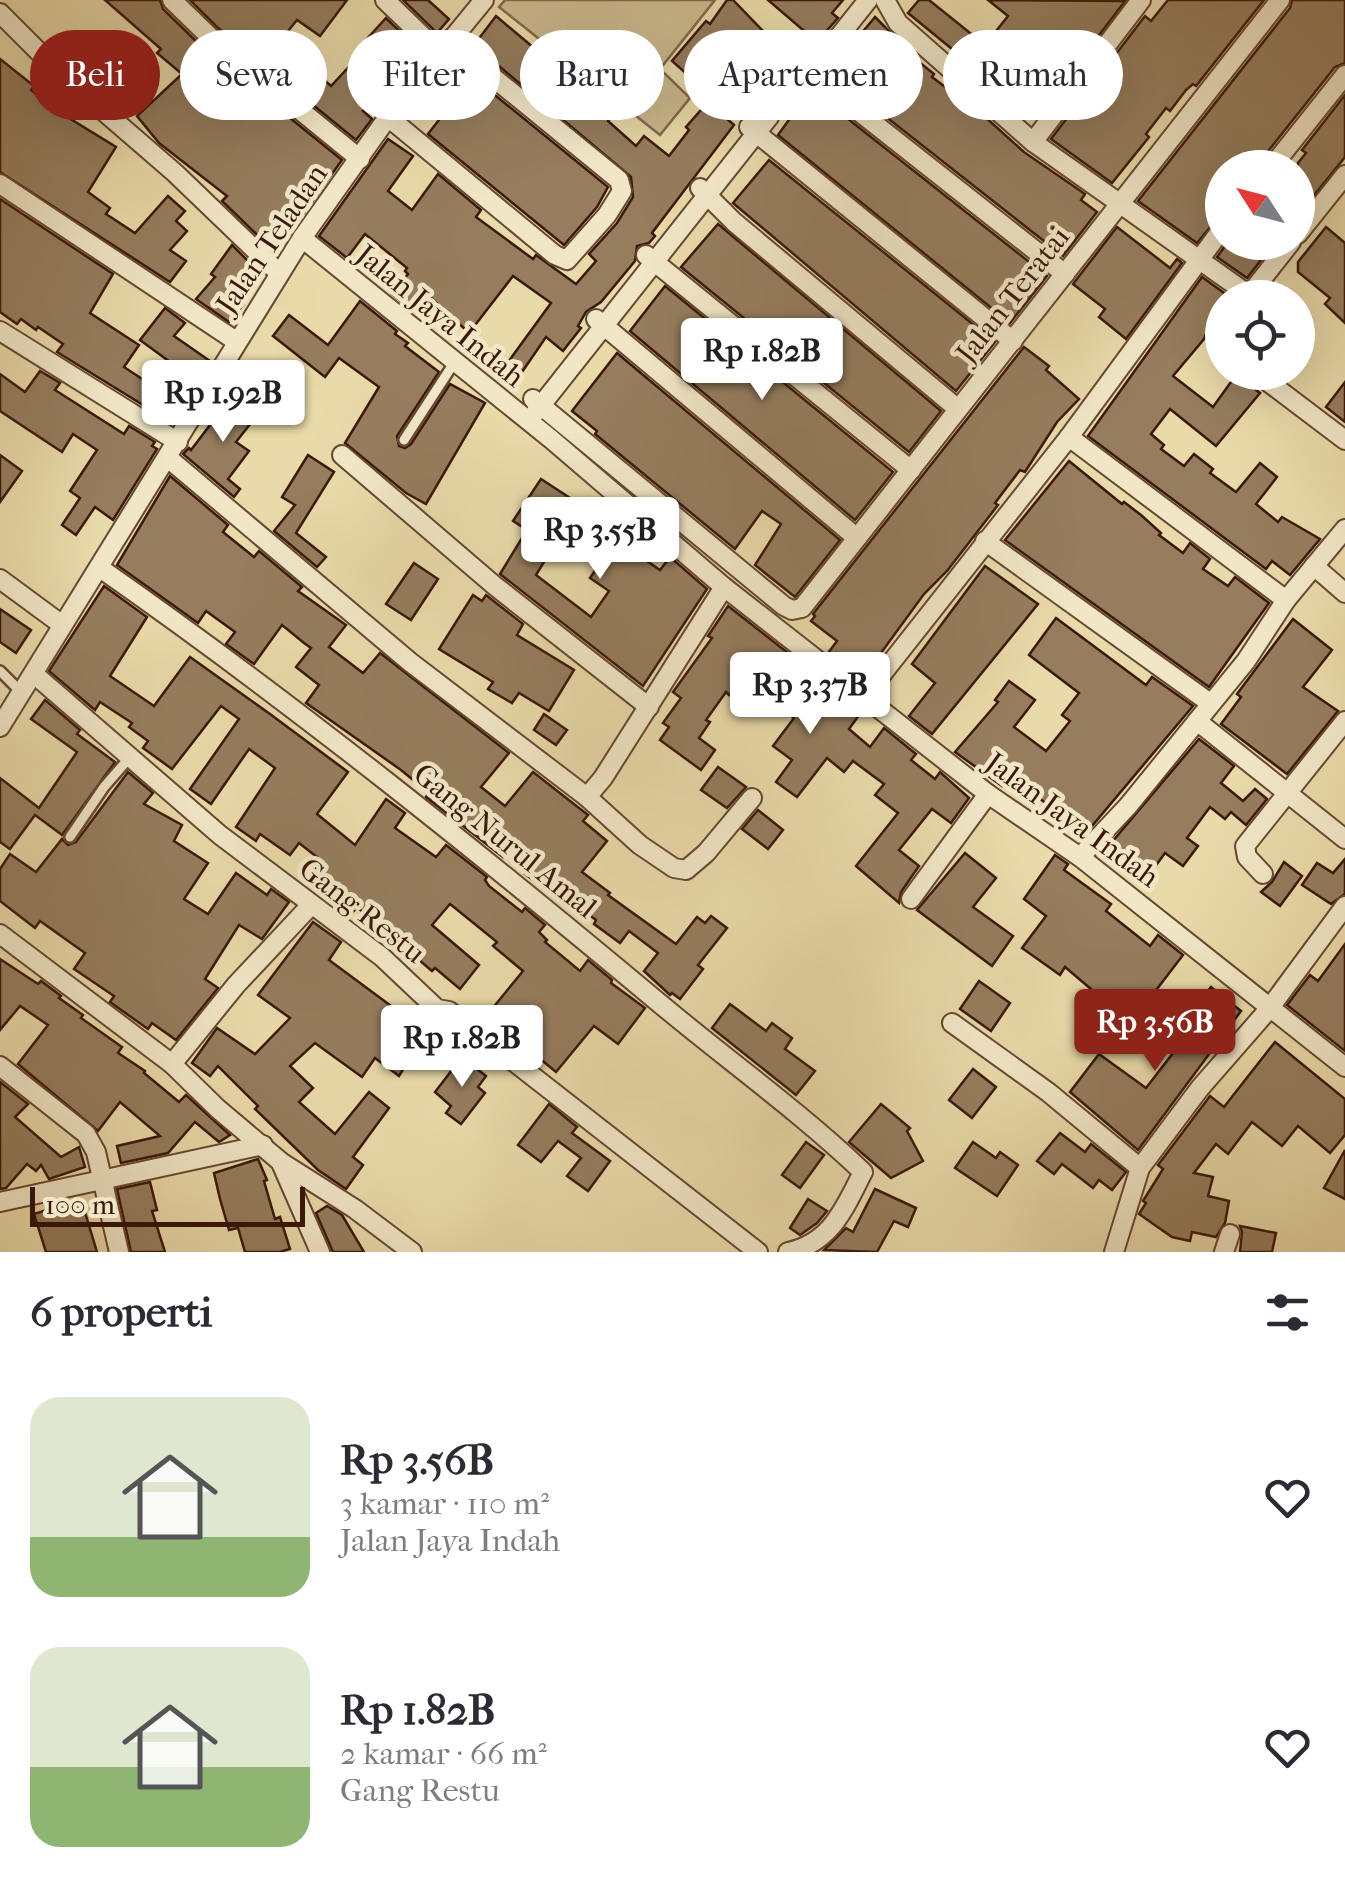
<!DOCTYPE html>
<html lang="id">
<head>
<meta charset="utf-8">
<style>
	:root { --surface:#fff; --page:#f7f7f7; --text:#2b2b33; --muted:#7c7c81; --accent:#8f2418 }
	body { margin:0; font-family:"IM FELL French Canon",serif; background:var(--page); color:var(--text); height:100vh; display:flex; flex-direction:column; font-size:38px; white-space:nowrap }
	* { box-sizing:border-box; margin:0 }
	p { font-size:32px; color:var(--muted) }
	.icon { flex:none; width:55px; height:55px; fill:none; stroke:currentColor; stroke-width:2; stroke-linecap:round; stroke-linejoin:round }
	.map { position:relative; height:1252px; overflow:hidden }
	.sheet { display:flex; flex-direction:column; background:var(--surface); flex:1 }
	.sheet>* { flex:none }
	.hud { position:absolute; left:30px; top:30px; width:1285px; height:90px; display:flex; gap:20px }
	.needle { width:65px; rotate:306deg }
	.controls { position:absolute; left:1205px; top:150px; display:grid; gap:20px }
	.controls a { display:grid; place-items:center; width:110px; height:110px; border-radius:50%; background:var(--surface); box-shadow:0 10px 40px #0002; font-size:50px }
	.scale { position:absolute; left:30px; bottom:25px; width:275px; box-sizing:border-box; padding-left:10px; border:5px solid #3b180a; border-top:0; font-size:28px; line-height:35px; white-space:nowrap; color:#3b180a; -webkit-text-stroke:8px #f1e7c7; paint-order:stroke }
	.price { position:absolute; translate:-50% -85px; padding:0 22px; border-radius:10px; background:#fff; color:#222; font-size:32px; line-height:65px; filter:drop-shadow(0 2px 5px #0008) }
	.price::after { content:''; position:absolute; left:50%; top:60px; width:30px; height:22px; margin-left:-15px; background:inherit; clip-path:polygon(0 0,100% 0,50% 100%) }
	.price.active { background:var(--accent); color:#fff }
	ul { padding:0; list-style:none }
	li { display:flex; align-items:center; gap:30px; height:250px; padding:0 30px }
	li span { display:grid; place-items:center; flex:none; width:280px; height:200px; border-radius:30px; color:#555 }
	li>.icon { margin-inline-start:auto }
	span .icon { width:120px; height:120px; fill:#fffc; stroke-width:1 }
	li b { font-size:42px }
	h2 { display:flex; justify-content:space-between; align-items:center; height:120px; padding:0 30px; font-size:42px }
	.pill { padding:0 35px; border-radius:45px; background:var(--surface); box-shadow:0 10px 40px #0002; font-size:35px; line-height:90px }
	.pill.active { background:var(--accent); color:#fff }
	.map>svg:first-child { display:block }
	.green { fill:#cbb98e; stroke:#83684c; stroke-width:2.5 }
	.building { fill:#957d5d; stroke:#3b180a; stroke-width:2.5; fill-rule:evenodd }
	.lines { fill:none; stroke-linecap:round; stroke-linejoin:round }
	.service-casing { stroke:#664832; stroke-width:14 }
	.minor-casing { stroke:#664832; stroke-width:22 }
	.service { stroke:#f1e7c7; stroke-width:9 }
	.minor { stroke:#f1e7c7; stroke-width:18 }
	.labels { text-anchor:middle; dominant-baseline:central; stroke-width:9; stroke-linejoin:round; paint-order:stroke }
	.street-label { font-size:30px; fill:#3b180a; stroke:#f1e7c7 }
</style>
</head>
<body>
<div class="map">
<svg width="1345" height="1252" viewBox="0 0 1345 1252">
	<rect width="100%" height="100%" fill="#e9daa9"/>
	<filter id="stains"><feTurbulence type="fractalNoise" baseFrequency=".002" numOctaves="4"/><feColorMatrix values="0 0 0 0 .2 0 0 0 0 .09 0 0 0 0 .02 0 0 0 .5 -.17"/></filter>
	<radialGradient id="worn" r=".72"><stop offset=".6" stop-color="#630" stop-opacity="0"/><stop offset="1" stop-color="#630" stop-opacity=".3"/></radialGradient>
	<polygon class="green" points="505,0 715,0 660,69 690,98 660,135 499,7"/>
	<g class="building">
		<polygon points="105,0 160,0 163,9 201,46 342,160 297,223 273,250 222,201 227,196 159,143 137,116 182,74 157,53 161,49"/>
		<polygon points="190,0 347,0 320,36 297,20 280,41 331,86 370,44 366,40 386,18 423,54 405,75 400,70 363,111 372,119 356,140 217,27"/>
		<polygon points="403,0 428,0 449,19 437,33"/>
		<polygon points="727,0 733,0 798,67 765,98 761,94 751,106 723,76 708,93 672,61 706,21 710,24"/>
		<polygon points="768,0 843,0 832,13 838,18 817,42"/>
		<polygon points="919,0 929,0 985,45 1008,16 988,0 1125,1 1043,109 1002,78 996,85 908,13"/>
		<polygon points="1168,0 1264,0 1196,86 1193,84 1186,90 1170,111 1166,108 1146,134 1149,137 1112,183 1051,139 1145,16 1151,21"/>
		<polygon points="1292,0 1345,0 1345,63 1335,67 1261,160 1259,168 1222,168 1222,213 1197,243 1138,201 1290,8"/>
		<polygon points="496,16 553,64 555,62 579,81 577,84 614,113 608,121 636,146 644,136 669,156 689,130 686,127 708,102 734,125 652,233 655,236 649,243 637,246 635,261 601,302 586,312 578,326 581,328 563,351 546,337 520,375 506,365 551,303 513,276 469,333 427,294 413,311 392,294 408,274 405,271 407,268 365,234 347,258 319,236 388,139 413,156 388,191 412,210 438,174 481,210 476,217 533,259 536,255 576,284 596,261 589,254 617,223 633,197 631,177 474,45"/>
		<polygon points="875,17 897,39 894,42 934,74 932,77 961,99 963,97 1024,152 1085,194 1081,200 1097,212 1063,256 829,72"/>
		<polygon points="0,59 34,86 31,90 56,110 116,147 88,192 110,208 106,214 135,233 168,196 185,211 176,221 187,231 170,250 186,261 170,282 0,172"/>
		<polygon points="458,65 608,187 597,207 564,245 428,134 449,107 431,93 452,68 454,70"/>
		<polygon points="1345,95 1345,157 1298,215 1298,163 1306,153 1302,150"/>
		<polygon points="819,96 1047,276 1010,323 778,135 796,110 803,115"/>
		<polygon points="769,160 995,342 956,391 733,203"/>
		<polygon points="0,199 113,274 90,313 139,345 124,367 180,404 169,421 57,352 63,344 38,327 36,330 21,319 17,324 0,312"/>
		<polygon points="718,224 941,411 909,452 681,267"/>
		<polygon points="1117,227 1170,268 1177,259 1182,263 1126,339 1099,317 1105,309 1073,284"/>
		<polygon points="1326,227 1345,243 1345,323 1325,304 1330,298 1298,272 1298,262"/>
		<polygon points="1228,242 1275,242 1247,278 1217,257"/>
		<polygon points="232,245 249,262 228,293 243,305 229,322 196,299 215,277 211,274"/>
		<polygon points="1202,277 1231,298 1222,298 1222,314 1212,319 1204,339 1173,376 1213,407 1236,375 1260,393 1216,446 1170,409 1151,434 1164,445 1161,449 1184,466 1194,454 1213,469 1210,473 1236,492 1260,463 1277,477 1256,504 1278,522 1282,517 1320,539 1290,575 1272,561 1266,569 1088,436"/>
		<polygon points="665,286 893,472 855,520 630,331"/>
		<polygon points="360,301 397,331 395,334 408,343 405,346 439,372 397,436 399,446 405,448 411,444 450,384 485,403 426,504 406,493 345,443 379,387 339,358 325,377 273,336 289,315 328,345"/>
		<polygon points="165,308 185,323 174,336 210,361 196,381 140,340"/>
		<polygon points="1024,347 1049,366 1046,370 1079,399 1057,422 1025,472 1020,470 995,503 998,505 947,571 924,594 862,679 828,653 837,641 811,621 815,616 813,614"/>
		<polygon points="617,353 840,540 795,597 755,565 781,524 762,511 735,549 595,434 597,431 572,411"/>
		<polygon points="40,371 60,383 55,390 124,434 129,426 155,442 152,446 157,449 113,520 95,507 76,535 62,525 80,498 70,491 97,450 73,434 62,452 0,411 0,374 25,392"/>
		<polygon points="1345,382 1345,422 1326,407"/>
		<polygon points="235,392 249,403 240,415 251,423 236,442 249,451 228,479 240,489 234,497 183,454 189,448 191,450"/>
		<polygon points="0,455 22,471 0,502"/>
		<polygon points="308,455 334,472 296,533 326,557 317,567 274,531 295,505 282,497"/>
		<polygon points="1069,461 1122,504 1124,502 1141,515 1161,533 1159,535 1183,553 1190,543 1210,559 1203,569 1228,586 1235,577 1269,603 1209,687 1005,540"/>
		<polygon points="170,476 228,525 223,532 254,557 259,551 302,587 298,591 346,625 329,647 363,673 380,653 509,753 481,787 505,806 533,772 588,815 583,821 607,841 582,872 610,893 608,895 676,944 697,917 705,923 711,916 727,928 698,965 703,969 680,999 672,993 670,995 644,971 658,953 629,931 620,943 594,924 596,920 558,892 555,896 525,874 536,861 514,844 503,857 426,797 429,793 401,770 306,703 319,685 296,667 311,648 304,643 282,625 254,664 226,644 235,632 206,611 198,623 117,565"/>
		<path d="M541 479 596 515 603 505 623 519 611 536 660 570 670 557 707 589 643 686 500 574 527 530 513 521ZM572 532 606 555 590 578 609 591 591 617 536 575 553 547 559 552Z"/>
		<polygon points="414,563 438,579 411,620 386,604"/>
		<polygon points="985,566 1038,604 932,734 909,716 935,683 912,664"/>
		<polygon points="104,586 147,617 110,676 154,706 190,657 270,714 348,772 317,814 355,845 386,799 405,813 395,828 436,857 446,845 487,877 485,880 489,886 522,912 525,908 545,925 539,932 547,940 545,942 580,971 588,960 612,980 611,983 645,1008 618,1044 594,1026 556,1072 487,1015 523,971 493,946 497,942 450,904 432,925 479,965 460,989 435,968 432,971 357,907 353,912 332,894 334,891 312,874 322,861 299,843 290,855 260,834 256,841 236,827 275,768 249,749 211,804 190,789 239,719 221,706 172,769 143,748 148,741 129,727 132,723 100,702 95,710 49,671"/>
		<polygon points="473,595 482,601 486,595 523,624 517,635 574,670 549,711 519,693 512,703 488,689 493,682 439,649"/>
		<polygon points="728,606 862,711 849,729 870,747 884,728 916,754 911,760 935,779 940,772 969,798 951,823 932,809 899,850 919,866 901,892 899,903 856,866 898,813 875,795 884,784 853,761 844,772 827,758 797,797 776,782 792,760 773,746 794,718 758,694 754,700 735,687 729,695 726,692 706,720 710,722 699,738 715,750 701,770 660,740 669,727 663,723 681,698 673,692 712,638 708,636"/>
		<polygon points="0,609 31,630 16,653 0,642"/>
		<polygon points="1056,618 1146,685 1152,677 1193,706 1092,826 1059,802 1053,809 1010,775 1002,786 955,752 998,702 995,700 1009,681 1035,700 1014,727 1046,751 1070,721 1062,715 1079,693 1029,655"/>
		<polygon points="1293,619 1332,650 1303,687 1338,711 1287,774 1221,724 1241,697 1237,694"/>
		<polygon points="45,700 80,730 77,734 115,762 62,835 35,815 10,849 0,842 0,778 39,808 77,752 31,719"/>
		<polygon points="544,714 567,730 556,745 534,730"/>
		<polygon points="1199,739 1234,766 1221,783 1243,801 1255,789 1267,799 1246,825 1231,812 1225,819 1210,807 1187,838 1198,846 1183,866 1165,853 1149,875 1111,846 1112,842"/>
		<polygon points="718,767 746,787 727,808 701,790"/>
		<polygon points="128,772 153,793 144,804 182,825 174,841 208,863 184,899 208,914 236,873 267,895 271,889 289,902 262,939 239,925 205,979 218,988 176,1040 152,1023 148,1029 124,1012 110,1002 114,996 74,969 85,953 40,921 35,928 0,901 0,869 10,854 36,872 62,839 68,845 76,842"/>
		<polygon points="758,810 783,830 768,849 742,829"/>
		<polygon points="965,853 996,878 973,907 1013,936 992,966 917,910"/>
		<polygon points="1055,855 1068,864 1064,870 1111,904 1106,911 1150,946 1158,935 1183,955 1131,1023 1065,967 1060,975 1022,948 1046,916 1024,899"/>
		<polygon points="1345,859 1345,894 1331,904 1302,885 1317,863 1333,873"/>
		<polygon points="1284,862 1302,876 1280,906 1261,892 1272,882"/>
		<polygon points="313,922 341,942 329,960 410,1020 415,1012 432,1024 399,1076 375,1058 362,1077 315,1043 290,1066 313,1088 299,1102 335,1134 369,1092 389,1108 353,1157 363,1165 346,1189 318,1170 255,1109 258,1106 218,1066 210,1076 192,1063 217,1028 255,1054 290,1018 258,995"/>
		<polygon points="1345,944 1345,1051 1287,1005 1310,975 1318,981"/>
		<polygon points="0,959 38,984 41,981 61,996 59,998 83,1015 81,1018 122,1047 118,1053 145,1071 144,1073 179,1102 186,1095 230,1135 219,1142 195,1122 168,1153 121,1163 117,1146 160,1136 120,1102 98,1131 18,1064 48,1025 20,1006 0,1030"/>
		<polygon points="979,981 1010,1003 991,1031 960,1009"/>
		<polygon points="1211,987 1241,1011 1138,1150 1070,1092 1099,1054 1146,1088 1180,1044 1172,1038"/>
		<polygon points="730,1004 766,1031 772,1023 792,1038 785,1049 815,1071 796,1095 712,1028"/>
		<polygon points="1275,1042 1345,1099 1345,1135 1330,1153 1298,1126 1282,1146 1252,1122 1228,1154 1216,1144 1194,1173 1213,1177 1208,1196 1229,1201 1225,1223 1216,1237 1192,1232 1190,1241 1172,1237 1139,1214 1146,1203 1143,1201 1163,1169 1158,1165 1210,1096 1224,1107"/>
		<polygon points="462,1057 486,1076 478,1087 485,1093 461,1124 446,1113 451,1106 435,1092"/>
		<polygon points="973,1069 996,1087 972,1118 949,1100"/>
		<polygon points="0,1082 28,1104 15,1117 61,1157 79,1147 85,1167 49,1179 41,1165 36,1171 27,1164 6,1188 0,1189"/>
		<polygon points="549,1104 577,1127 572,1133 610,1161 588,1191 567,1176 581,1158 558,1141 541,1162 518,1145"/>
		<polygon points="881,1104 910,1128 907,1131 923,1161 891,1178 849,1142"/>
		<polygon points="1060,1133 1085,1152 1091,1144 1126,1172 1112,1190 1099,1180 1093,1188 1062,1164 1054,1174 1037,1161"/>
		<polygon points="806,1142 824,1155 800,1188 782,1175"/>
		<polygon points="973,1142 996,1158 1000,1152 1018,1165 997,1196 955,1168"/>
		<polygon points="1345,1150 1345,1199 1324,1188"/>
		<polygon points="258,1159 267,1180 264,1181 275,1219 280,1217 290,1249 280,1252 245,1252 238,1228 229,1230 220,1199 214,1173"/>
		<polygon points="150,1182 157,1210 152,1211 165,1252 131,1252 117,1189"/>
		<polygon points="875,1189 916,1208 908,1227 894,1221 877,1252 824,1250 846,1228 853,1232"/>
		<polygon points="81,1199 97,1252 46,1252 34,1214"/>
		<polygon points="808,1199 827,1211 817,1223 800,1235 790,1228"/>
		<polygon points="327,1206 342,1215 364,1252 333,1252 316,1213"/>
		<polygon points="1240,1226 1276,1233 1272,1252 1240,1252 1242,1232"/>
	</g>
	<g class="lines">
		<defs>
			<g id="service">
				<polyline points="404,440 454,363"/>
				<polyline points="0,671 21,692"/>
				<polyline points="70,837 104,787 131,756"/>
				<polyline points="420,1058 449,1011"/>
			</g>
			<g id="minor">
				<polyline points="172,0 209,36 360,159"/>
				<polyline points="385,0 440,53"/>
				<polyline points="885,0 898,23 1033,142 1249,295"/>
				<polyline points="0,13 64,77 175,173 279,273"/>
				<polyline points="810,73 1065,274"/>
				<polyline points="388,117 555,255 567,260 607,215 622,191 619,180 461,51 453,37"/>
				<polyline points="749,127 1013,341"/>
				<polyline points="1033,142 1141,0"/>
				<polyline points="1271,168 1345,75"/>
				<polyline points="0,184 236,341"/>
				<polyline points="700,188 734,222 958,409"/>
				<polyline points="1298,234 1345,175"/>
				<polyline points="302,238 551,439 724,587 988,794 1080,857 1345,1067"/>
				<polyline points="646,255 911,470"/>
				<polyline points="1247,298 1291,242"/>
				<polyline points="596,319 857,538"/>
				<polyline points="1222,326 1216,337 1222,348"/>
				<polyline points="0,331 178,442"/>
				<polyline points="1255,372 1345,440"/>
				<polyline points="533,399 784,606 792,610 802,608 1280,0"/>
				<polyline points="535,413 769,117 777,101 810,73 868,0"/>
				<polyline points="1069,437 1286,600"/>
				<polyline points="342,455 495,586 649,707"/>
				<polyline points="168,458 410,662 587,797 640,845 674,868 686,870 706,853 752,798"/>
				<polyline points="985,541 1210,703"/>
				<polyline points="1314,566 1345,593"/>
				<path d="M100 568C293 703 477 851 658 1002 726 1059 799 1111 863 1172 844 1209 831 1243 788 1252"/>
				<polyline points="0,579 61,624"/>
				<polyline points="34,674 220,835 382,957 437,1009 449,1011 758,1252"/>
				<polyline points="864,697 1069,437 1222,229"/>
				<polyline points="1197,721 1345,839"/>
				<polyline points="0,727 302,238 388,117 484,0"/>
				<polyline points="587,797 603,778 724,587"/>
				<polyline points="1080,857 1128,806 1246,661 1286,600 1345,529"/>
				<polyline points="1263,874 1247,857 1245,846 1345,721"/>
				<polyline points="911,899 988,794"/>
				<polyline points="0,934 172,1064 218,1109 281,1162 355,1209 412,1252"/>
				<polyline points="952,1023 1048,1092 1140,1168"/>
				<polyline points="172,1064 236,985 311,905"/>
				<polyline points="0,1066 86,1134 96,1152 119,1252"/>
				<polyline points="281,1163 320,1252"/>
				<polyline points="0,1202 263,1145"/>
				<polyline points="1114,1252 1140,1168 1200,1088 1269,1009 1345,906"/>
				<polyline points="1224,1252 1230,1234"/>
			</g>
		</defs>
		<use href="#service" class="service-casing"/>
		<use href="#minor" class="minor-casing"/>
		<use href="#service" class="service"/>
		<use href="#minor" class="minor"/>
	</g>
	<g class="labels">
		<g class="street-label">
			<text transform="translate(272 239) rotate(-56)">Jalan Teladan</text>
			<text transform="translate(1013 295) rotate(-52)">Jalan Teratai</text>
			<text transform="translate(440 316) rotate(39)">Jalan Jaya Indah</text>
			<text transform="translate(1072 820) rotate(36)">Jalan Jaya Indah</text>
			<text transform="translate(505 841) rotate(39)">Gang Nurul Amal</text>
			<text transform="translate(362 911) rotate(38)">Gang Restu</text>
		</g>
	</g>
	<rect width="100%" height="100%" filter="url(#stains)"/>
	<rect width="100%" height="100%" fill="url(#worn)"/>
</svg>
<div class="controls">
<a><svg class="needle" viewBox="-14 -14 28 28"><path d="M0-13l5 13h-10z" fill="#e53935"/><path d="M0 13l5-13h-10z" fill="#7c7c81"/></svg></a>
<a><svg class="icon" aria-label="locate" viewBox="0 0 24 24"><circle cx="12" cy="12" r="6"/><path d="M12 2v4M12 18v4M2 12h4M18 12h4"/></svg></a>
</div>
<div class="scale">100 m</div>
<b class="price" style="left:762px;top:403px">Rp 1.82B</b>
<b class="price" style="left:223px;top:445px">Rp 1.92B</b>
<b class="price" style="left:600px;top:582px">Rp 3.55B</b>
<b class="price" style="left:810px;top:737px">Rp 3.37B</b>
<b class="price active" style="left:1155px;top:1074px">Rp 3.56B</b>
<b class="price" style="left:462px;top:1090px">Rp 1.82B</b>
<div class="hud">
<a class="pill active">Beli</a>
<a class="pill">Sewa</a>
<a class="pill">Filter</a>
<a class="pill">Baru</a>
<a class="pill">Apartemen</a>
<a class="pill">Rumah</a>
</div>
</div>
<section class="sheet">
<h2>6 properti<svg class="icon" aria-label="filters" viewBox="0 0 24 24"><path d="M4 7h16M4 17h16"/><circle cx="9" cy="7" r="2"/><circle cx="15" cy="17" r="2"/></svg></h2>
<ul>
<li><span style="background:linear-gradient(#dfe7d0 70%,#8fb573 0)"><svg class="icon" aria-label="home" viewBox="0 0 24 24"><path d="M3 11l9-7 9 7M6 9v11h12V9"/></svg></span><div><b>Rp 3.56B</b><p>3 kamar · 110 m²</p><p>Jalan Jaya Indah</p></div><svg class="icon" aria-label="heart" viewBox="0 0 24 24"><path d="M12 20l-8-8c-3-5 5-10 8-4 3-6 11-1 8 4z"/></svg></li>
<li><span style="background:linear-gradient(#dfe7d0 60%,#8fb573 0)"><svg class="icon" aria-label="home" viewBox="0 0 24 24"><path d="M3 11l9-7 9 7M6 9v11h12V9"/></svg></span><div><b>Rp 1.82B</b><p>2 kamar · 66 m²</p><p>Gang Restu</p></div><svg class="icon" aria-label="heart" viewBox="0 0 24 24"><path d="M12 20l-8-8c-3-5 5-10 8-4 3-6 11-1 8 4z"/></svg></li>
</ul>
</section>
</body>
</html>
